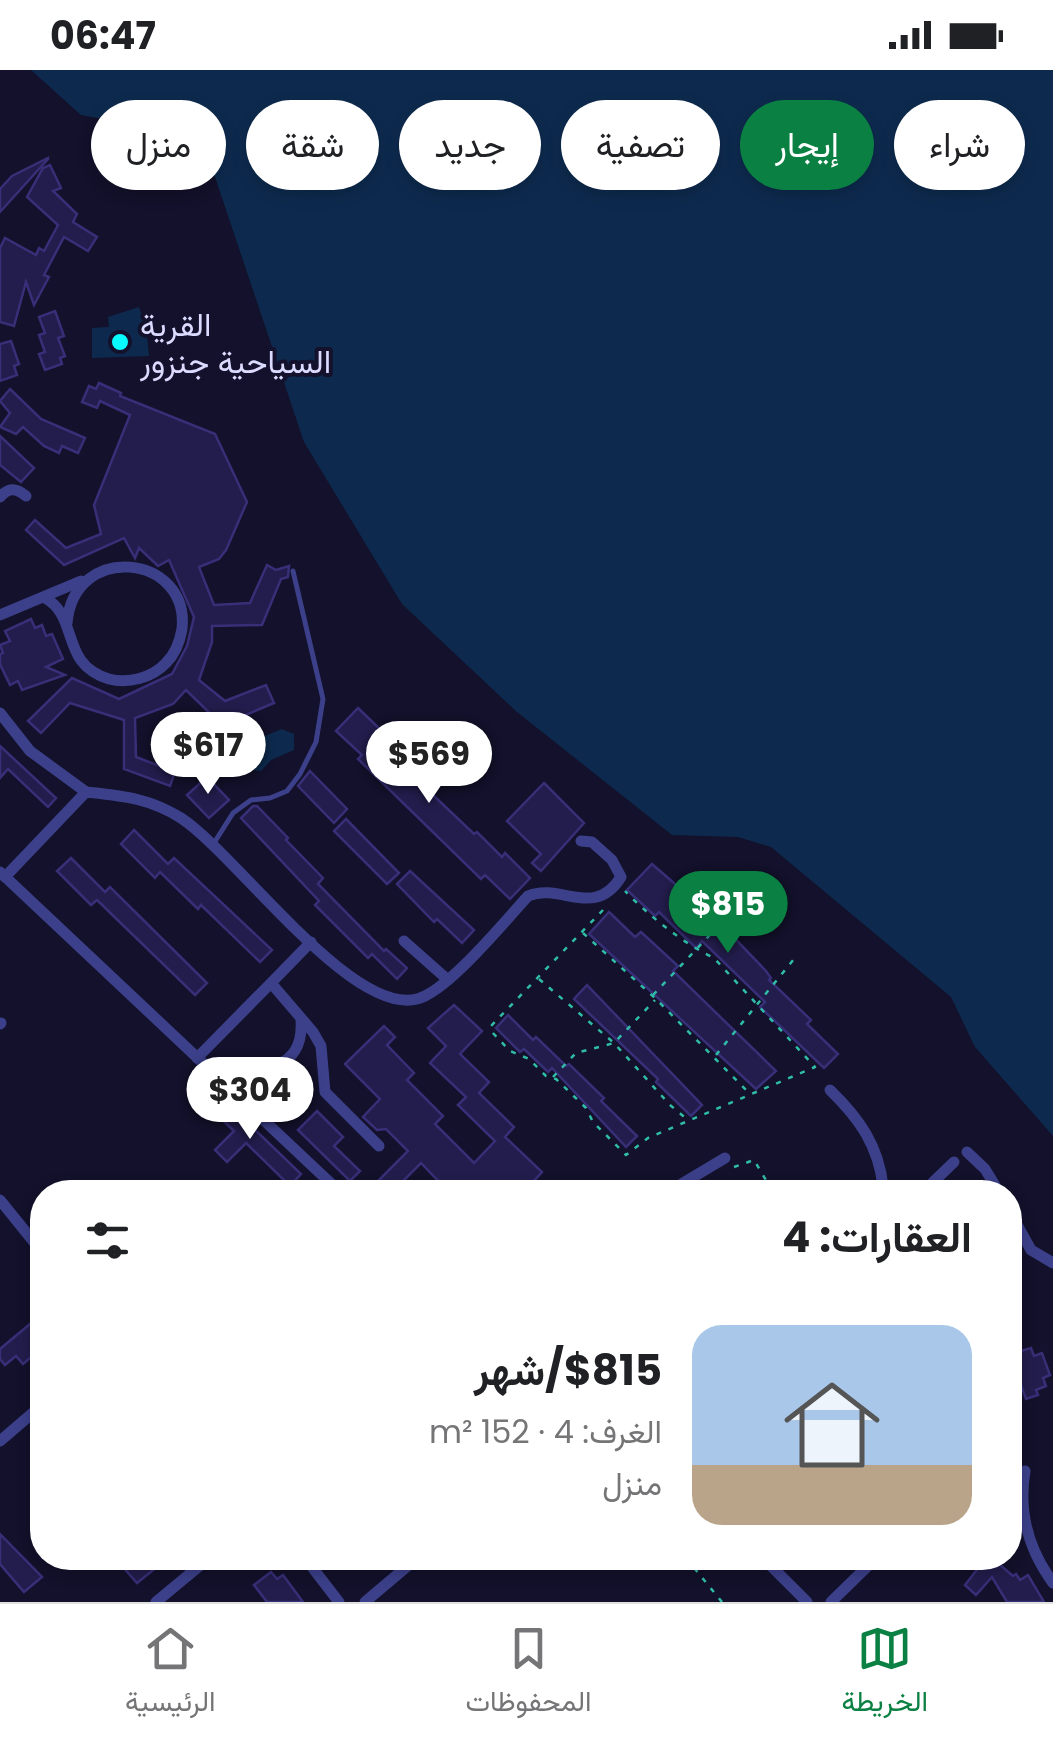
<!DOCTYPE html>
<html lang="ar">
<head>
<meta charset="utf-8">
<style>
	:root { --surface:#fff; --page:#f2f2f2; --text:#202124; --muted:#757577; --line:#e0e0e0; --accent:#0b8043 }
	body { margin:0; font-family:Poppins,Vazirmatn,sans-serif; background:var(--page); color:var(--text); direction:rtl; height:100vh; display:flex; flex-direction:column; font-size:38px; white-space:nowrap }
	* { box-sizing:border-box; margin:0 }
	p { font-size:32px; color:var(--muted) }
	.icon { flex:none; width:55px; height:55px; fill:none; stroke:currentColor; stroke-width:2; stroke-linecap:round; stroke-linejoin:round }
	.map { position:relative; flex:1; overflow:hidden; direction:ltr }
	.panel { position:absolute; left:30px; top:1110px; width:992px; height:390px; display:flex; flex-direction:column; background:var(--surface); border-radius:40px; box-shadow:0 5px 15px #0003; direction:rtl }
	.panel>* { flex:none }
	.hud { position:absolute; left:30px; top:30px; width:995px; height:90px; direction:rtl; display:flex; gap:20px }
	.price { position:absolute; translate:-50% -85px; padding:0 22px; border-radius:35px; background:#fff; color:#222; font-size:32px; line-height:65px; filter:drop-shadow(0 2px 5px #0008) }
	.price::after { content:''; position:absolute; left:50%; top:60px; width:30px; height:22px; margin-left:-15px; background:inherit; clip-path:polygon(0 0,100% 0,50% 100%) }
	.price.active { background:var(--accent); color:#fff }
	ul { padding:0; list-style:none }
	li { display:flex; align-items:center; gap:30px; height:250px; padding:0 50px }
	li+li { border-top:2px solid var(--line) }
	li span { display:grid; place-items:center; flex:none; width:280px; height:200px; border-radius:30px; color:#555 }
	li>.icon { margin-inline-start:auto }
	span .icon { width:120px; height:120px; fill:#fffc; stroke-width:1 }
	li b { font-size:42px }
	h2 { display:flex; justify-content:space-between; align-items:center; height:120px; padding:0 50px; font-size:42px }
	.pill { padding:0 35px; border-radius:45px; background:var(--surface); box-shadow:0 5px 15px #0003; font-size:35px; line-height:90px }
	.pill.active { background:var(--accent); color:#fff }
	.status { display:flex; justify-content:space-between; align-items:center; height:70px; padding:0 50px; background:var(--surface); direction:ltr }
	.status svg { height:28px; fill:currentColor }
	.tabs { display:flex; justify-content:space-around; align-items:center; height:140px; border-top:2px solid var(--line); background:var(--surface); font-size:28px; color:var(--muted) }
	.tabs a { display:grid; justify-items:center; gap:5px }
	.tabs .active { color:var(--accent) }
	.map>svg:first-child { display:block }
	.water { fill:#0d2a4e }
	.building { fill:#221d4c; stroke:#372f78; stroke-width:2.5 }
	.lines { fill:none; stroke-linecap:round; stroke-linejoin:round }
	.path { stroke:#30bda8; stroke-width:2.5; stroke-dasharray:5 8; stroke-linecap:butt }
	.lane { stroke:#3c408a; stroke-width:5 }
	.street { stroke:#3c408a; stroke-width:11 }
	.poi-dot { fill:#06fcff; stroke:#13112b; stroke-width:4 }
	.labels { text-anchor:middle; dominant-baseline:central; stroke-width:8; stroke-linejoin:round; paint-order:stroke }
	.poi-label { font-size:32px; fill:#dbdaff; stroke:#13112b; text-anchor:start }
</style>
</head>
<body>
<div class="status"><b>06:47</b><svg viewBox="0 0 49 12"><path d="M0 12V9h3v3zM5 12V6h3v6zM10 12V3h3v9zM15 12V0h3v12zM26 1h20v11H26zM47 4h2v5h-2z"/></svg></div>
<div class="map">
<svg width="1053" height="1532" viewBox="0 0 1053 1532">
	<rect width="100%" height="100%" fill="#13112b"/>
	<g class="water">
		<polygon points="31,0 1053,0 1053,1066 975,977 951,927 771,777 738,767 672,765 517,642 402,534 304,372 215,107 200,80 170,61 81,45"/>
		<polygon points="139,237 146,256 149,286 92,288 92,258 109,257 108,247"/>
		<polygon points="282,659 294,664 294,680 271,690 261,701 253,700 245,690 239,692 233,685 235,679 247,680 257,669"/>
	</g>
	<g class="building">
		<polygon points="48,88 48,89 0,142 0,119 12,106"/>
		<polygon points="50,95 61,118 53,121 77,144 73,152 97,167 88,181 64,167 44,205 49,207 34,235 26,212 14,256 0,252 0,178 5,168 36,185 39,178 44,181 58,155 27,127 43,98"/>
		<polygon points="55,241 64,266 58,268 65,286 60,288 62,294 45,300 39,284 45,282 39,265 45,263 39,247"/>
		<polygon points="11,271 19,294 14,296 17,305 0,311 0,274"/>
		<polygon points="99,313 121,323 120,326 215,364 247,432 226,480 219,489 199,497 214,535 250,533 267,495 276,500 289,496 288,507 281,509 262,555 212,556 212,572 199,610 225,631 266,615 274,633 222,655 186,620 173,634 135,648 136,687 175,702 170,716 124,699 124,650 70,633 41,663 28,651 72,608 119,629 172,604 187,576 194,547 169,490 158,496 139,478 135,488 124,468 64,495 26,460 35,450 66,478 101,464 94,435 130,345 100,331 97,338 82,332 89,316 96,319"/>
		<polygon points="10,319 41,349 85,368 78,383 62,376 59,383 44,376 23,357 16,364 0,357 10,343 0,331"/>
		<polygon points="0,366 34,398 21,412 0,395"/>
		<polygon points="31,549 35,558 42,555 46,566 52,564 63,589 46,597 65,605 22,620 18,611 10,615 0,594 0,584 3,583 0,575 10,571 5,561"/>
		<polygon points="358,638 384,663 380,667 417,703 414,707 474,764 477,762 502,787 505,783 530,808 510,829 485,805 481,809 358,689 362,685 336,661"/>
		<polygon points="0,676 56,728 48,737 8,699 0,708"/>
		<polygon points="310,701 347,739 334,753 298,716"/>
		<polygon points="207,707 229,730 209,748 187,725"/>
		<polygon points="544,713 584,753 541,801 532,793 541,784 507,751"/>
		<polygon points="253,736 257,736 288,768 286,770 323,808 318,814 384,881 386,879 407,898 397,909 372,884 368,888 315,835 319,831 241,748"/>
		<polygon points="346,749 399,803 387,814 334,761"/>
		<polygon points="134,760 168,794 174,788 272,880 260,892 201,835 198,839 160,802 155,808 121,774"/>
		<polygon points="71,788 105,822 110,817 207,913 195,925 97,830 91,835 57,801"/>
		<polygon points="652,794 720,853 766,901 771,908 769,910 811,950 807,954 838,984 824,998 760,937 765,932 702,871 696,878 659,842 655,846 627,820"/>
		<polygon points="410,801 474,860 462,873 437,849 434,852 397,814"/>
		<polygon points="609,842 635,867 641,862 678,896 673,901 776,1001 756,1019 589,864"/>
		<polygon points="587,915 702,1035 691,1046 656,1012 658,1009 574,929"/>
		<polygon points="454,935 482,961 460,984 489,1012 479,1023 514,1057 505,1067 542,1102 532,1113 542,1122 436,1122 443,1116 421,1093 404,1110 416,1122 386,1122 376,1113 408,1081 386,1059 377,1060 363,1047 380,1029 345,994 384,956 395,967 387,975 414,1003 407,1010 443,1046 435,1054 474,1093 495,1071 458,1035 466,1027 430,993 446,976 428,958"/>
		<polygon points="508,945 533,970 536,967 566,996 569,994 604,1028 601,1031 637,1066 626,1077 552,998 548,1002 524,979 520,982 496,958"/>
		<polygon points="220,1026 301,1104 290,1116 246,1073 227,1092 215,1080 234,1061 209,1037"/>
		<polygon points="317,1041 343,1067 334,1076 360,1101 350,1111 298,1060"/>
		<polygon points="42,1244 42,1278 23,1294 16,1286 5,1295 0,1289 0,1279"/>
		<polygon points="1020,1278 1021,1281 1031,1278 1034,1286 1042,1283 1050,1305 1043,1308 1046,1316 1036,1320 1038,1325 1026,1329 1010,1285 1010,1282"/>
		<polygon points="0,1464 42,1507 24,1522 0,1494"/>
		<polygon points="132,1488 168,1488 137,1513 122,1496"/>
		<polygon points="986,1488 992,1488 1013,1506 1016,1504 1020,1510 1028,1505 1044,1532 1007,1532 992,1507 976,1525 965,1515"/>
		<polygon points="271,1502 277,1509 283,1505 303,1532 267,1532 254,1515"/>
	</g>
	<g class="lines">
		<g class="path">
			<path d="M603 840 491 956V961L510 981 529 989 546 1006 556 1009 586 1038 593 1052 626 1085 648 1068 815 997 714 888C684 874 648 845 625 821"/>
			<polyline points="583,863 656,929 750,1024"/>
			<polyline points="539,909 614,973 670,1035 688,1050"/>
			<polyline points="653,925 724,850"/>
			<polyline points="716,985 794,889"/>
			<polyline points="553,1007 576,983 614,973 655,930"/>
			<polyline points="734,1097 754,1090 773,1122"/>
			<polyline points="686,1488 722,1532"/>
		</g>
		<polyline class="lane" points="214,773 233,743 251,730 270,728 287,721 300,704 316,672 323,629 293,501"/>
		<g class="street">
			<path d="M0 427C9 417 16 418 26 426"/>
			<path d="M45 528C80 547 59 594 109 609 128 614 152 608 166 593 175 584 180 571 182 559 190 484 74 471 67 553"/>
			<polyline points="0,545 81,511"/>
			<polyline points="0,643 30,681 86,722"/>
			<polyline points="0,802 340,1122"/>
			<path d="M5 807 86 722C123 726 149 728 181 748 236 784 351 946 417 929 447 922 505 851 528 826 561 812 594 850 621 807L612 790 592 772 581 771"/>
			<polyline points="404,871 448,910"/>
			<polyline points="311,872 271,913 313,962 321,976 325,1022 379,1076"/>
			<polyline points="0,954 1,953"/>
			<polyline points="197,988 271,913"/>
			<path d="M206 996C248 999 305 1010 301 949"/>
			<path d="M830 1020C859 1048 879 1076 883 1117"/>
			<polyline points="967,1082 985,1099 999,1122"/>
			<polyline points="668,1122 725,1088"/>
			<polyline points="803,1122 835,1117 883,1117 907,1122"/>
			<polyline points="916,1122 927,1118 954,1092"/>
			<polyline points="0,1130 42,1182"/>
			<polyline points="1010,1142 1031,1180 1053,1193"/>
			<polyline points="0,1371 42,1335"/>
			<path d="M1025 1401C1018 1442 1029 1480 1053 1513"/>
			<polyline points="305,1488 339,1532"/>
			<polyline points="763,1488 807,1532"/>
			<polyline points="156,1532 209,1488"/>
			<polyline points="365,1532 417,1488"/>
			<polyline points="831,1532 876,1488"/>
		</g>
	</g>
	<circle class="poi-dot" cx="120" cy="272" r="10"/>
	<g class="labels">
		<g class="poi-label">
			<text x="140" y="254">القرية<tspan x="140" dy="37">السياحية جنزور</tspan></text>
		</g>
	</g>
</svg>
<b class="price" style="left:208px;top:727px">$617</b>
<b class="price" style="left:429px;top:736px">$569</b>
<b class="price active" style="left:728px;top:886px">$815</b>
<b class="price" style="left:250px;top:1072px">$304</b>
<div class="hud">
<a class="pill">شراء</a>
<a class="pill active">إيجار</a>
<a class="pill">تصفية</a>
<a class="pill">جديد</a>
<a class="pill">شقة</a>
<a class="pill">منزل</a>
</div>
<section class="panel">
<h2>العقارات: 4<svg class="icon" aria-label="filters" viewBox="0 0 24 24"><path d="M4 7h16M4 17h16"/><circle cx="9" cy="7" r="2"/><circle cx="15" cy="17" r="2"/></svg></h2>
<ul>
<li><span style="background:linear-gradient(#a9c7e8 70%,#b9a48a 0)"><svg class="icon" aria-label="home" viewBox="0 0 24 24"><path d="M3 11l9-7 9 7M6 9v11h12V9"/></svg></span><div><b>$815/شهر</b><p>الغرف: 4 · 152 m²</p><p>منزل</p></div></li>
</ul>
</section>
</div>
<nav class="tabs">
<a class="active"><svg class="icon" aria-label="map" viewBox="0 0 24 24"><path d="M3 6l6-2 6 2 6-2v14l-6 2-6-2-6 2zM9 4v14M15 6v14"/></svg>الخريطة</a>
<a><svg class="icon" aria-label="saved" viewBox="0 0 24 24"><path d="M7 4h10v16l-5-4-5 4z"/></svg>المحفوظات</a>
<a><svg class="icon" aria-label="home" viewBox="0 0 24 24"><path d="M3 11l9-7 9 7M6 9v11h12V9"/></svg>الرئيسية</a>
</nav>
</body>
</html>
